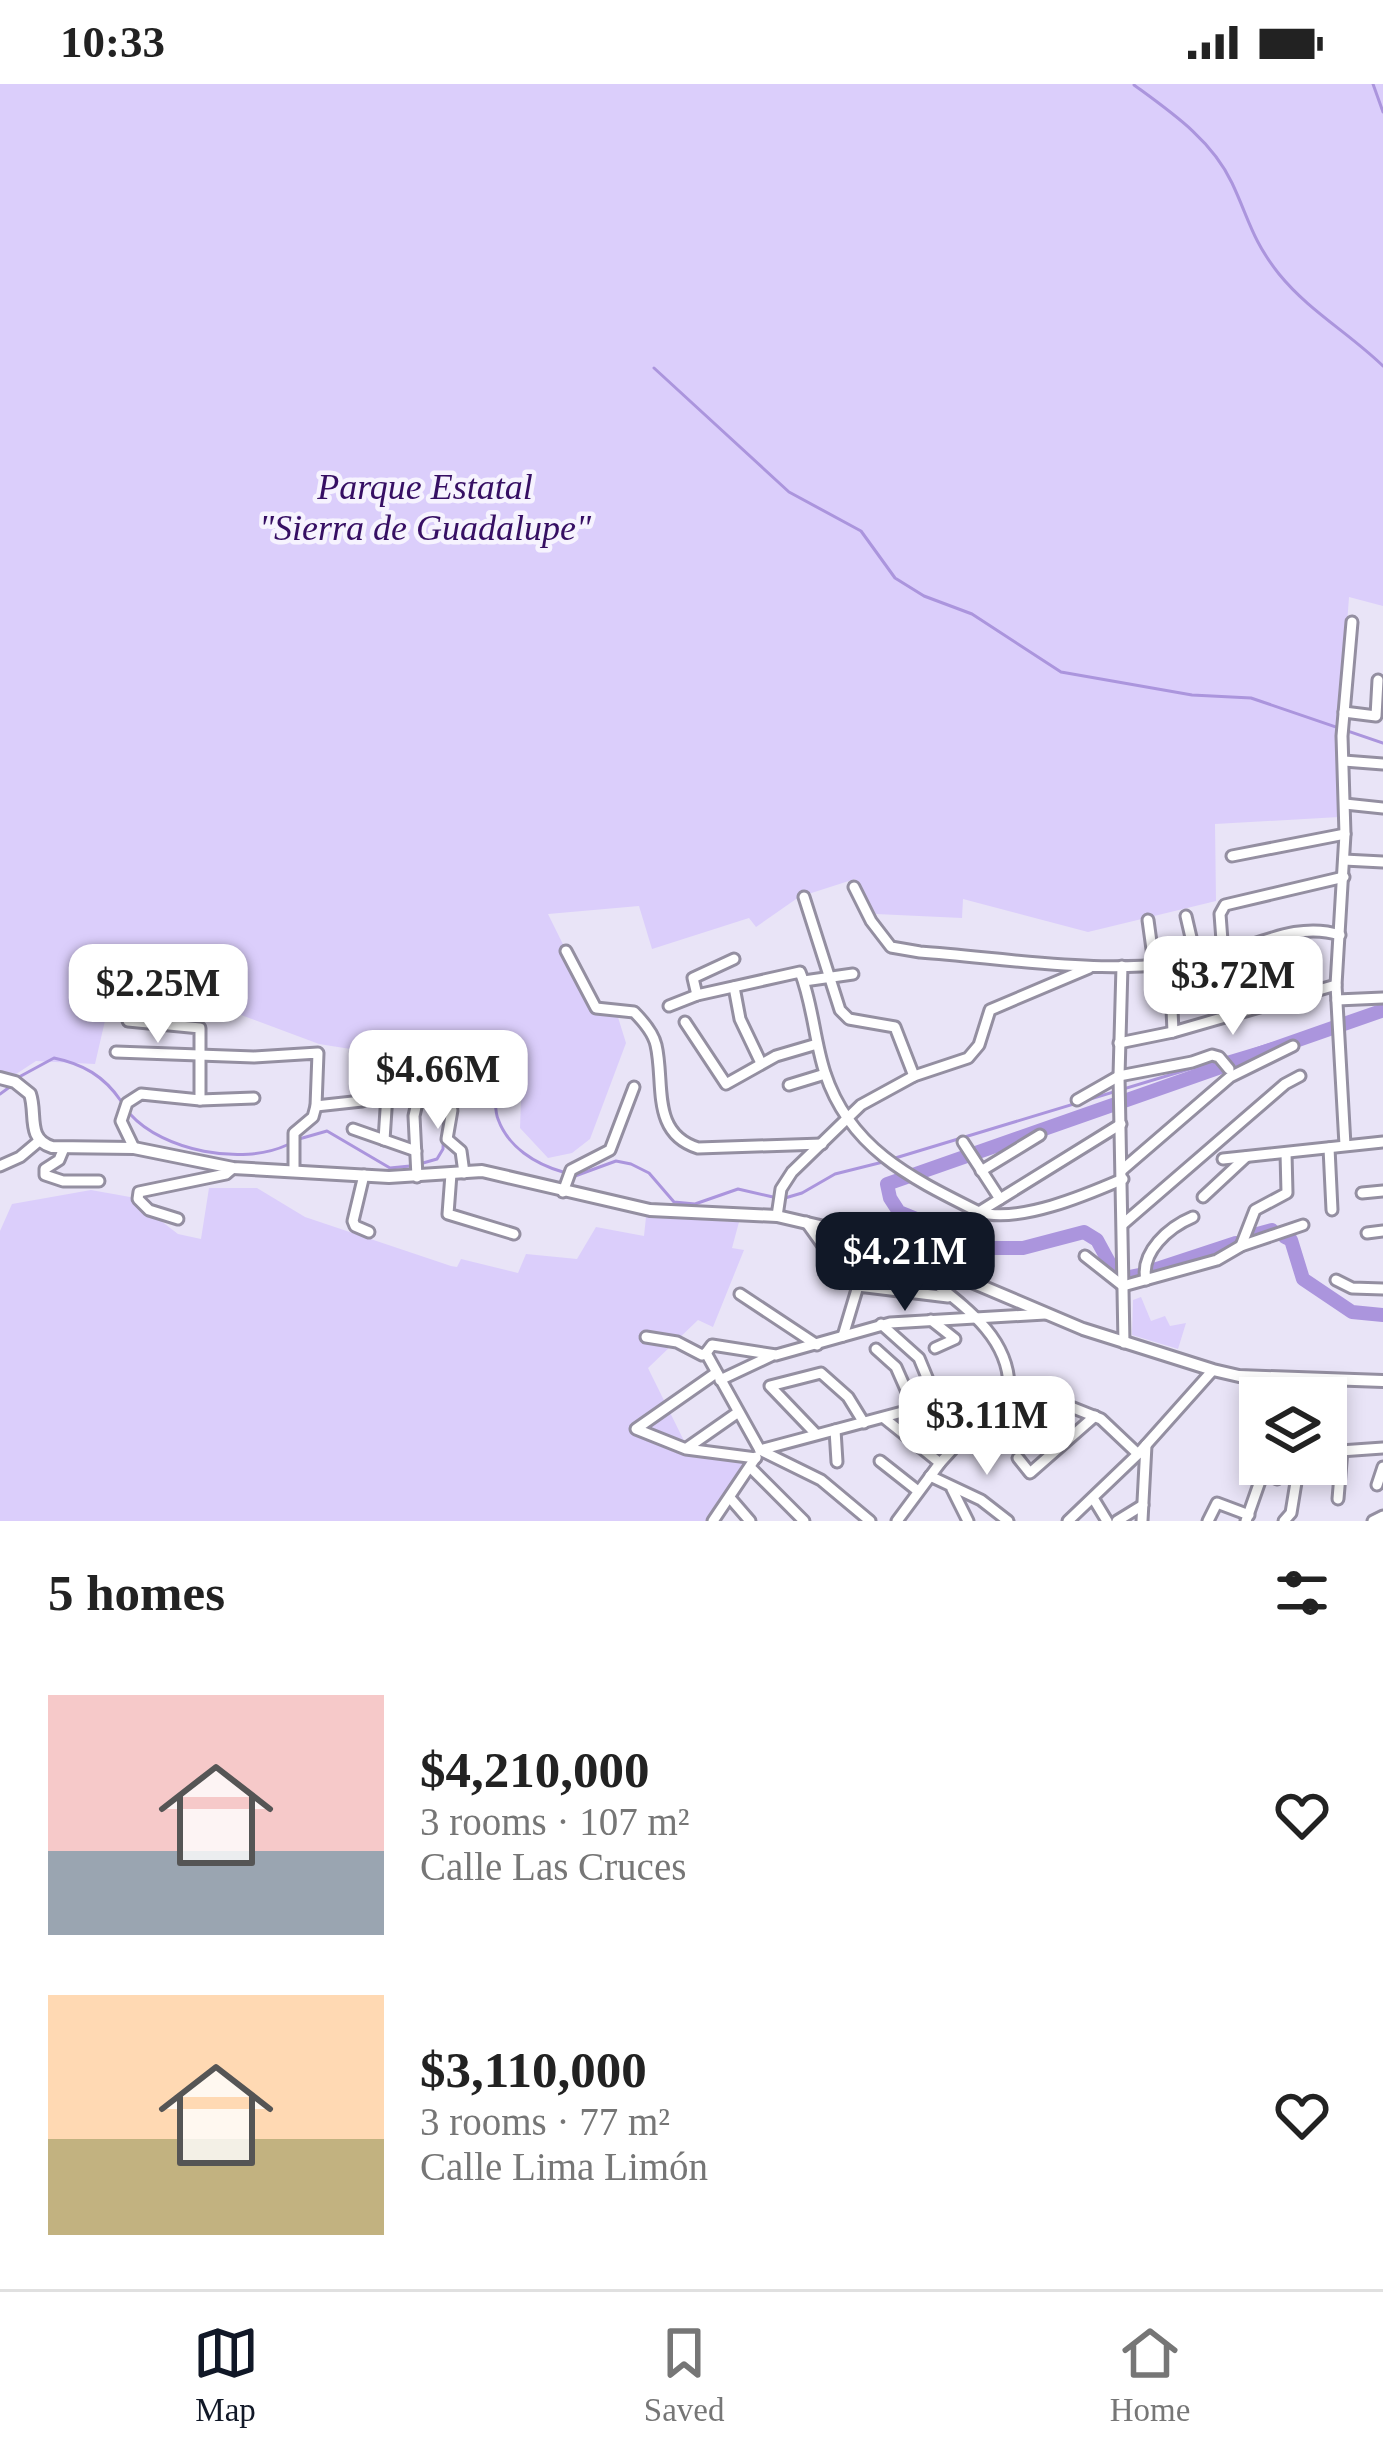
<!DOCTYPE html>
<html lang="en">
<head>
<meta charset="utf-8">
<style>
	:root { --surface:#fff; --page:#f2f2f2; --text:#222; --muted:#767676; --line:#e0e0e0; --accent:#111827 }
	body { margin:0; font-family:"Times New Roman",serif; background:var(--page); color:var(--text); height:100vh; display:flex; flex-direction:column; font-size:45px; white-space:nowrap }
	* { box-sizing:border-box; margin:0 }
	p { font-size:39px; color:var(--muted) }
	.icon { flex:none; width:66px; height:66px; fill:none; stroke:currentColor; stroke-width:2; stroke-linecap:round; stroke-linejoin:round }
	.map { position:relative; height:1437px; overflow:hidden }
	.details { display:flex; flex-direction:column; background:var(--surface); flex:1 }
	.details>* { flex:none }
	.fabs { position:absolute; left:1239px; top:1293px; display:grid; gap:24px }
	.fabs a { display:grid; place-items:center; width:108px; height:108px; border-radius:0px; background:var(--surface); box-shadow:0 6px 18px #0003; font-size:60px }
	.price { position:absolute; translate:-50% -102px; padding:0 27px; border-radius:24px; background:#fff; color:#222; font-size:39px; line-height:78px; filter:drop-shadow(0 3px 6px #0008) }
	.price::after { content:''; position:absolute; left:50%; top:72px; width:36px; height:27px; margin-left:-18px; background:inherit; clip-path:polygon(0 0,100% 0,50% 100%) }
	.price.selected { background:var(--accent); color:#fff }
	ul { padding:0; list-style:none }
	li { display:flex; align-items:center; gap:36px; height:300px; padding:0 48px }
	li span { display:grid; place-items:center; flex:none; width:336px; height:240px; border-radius:0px; color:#555 }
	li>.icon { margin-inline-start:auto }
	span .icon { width:144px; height:144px; fill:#fffc; stroke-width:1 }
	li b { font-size:51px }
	h2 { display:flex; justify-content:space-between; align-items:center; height:144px; padding:0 48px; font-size:51px }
	.status { display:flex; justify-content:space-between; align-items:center; height:84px; padding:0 60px; background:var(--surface); direction:ltr }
	.status svg { height:33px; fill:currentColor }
	.tabs { display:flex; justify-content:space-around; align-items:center; height:168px; border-top:3px solid var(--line); background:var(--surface); font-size:33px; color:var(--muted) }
	.tabs a { display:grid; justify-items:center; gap:6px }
	.tabs .selected { color:var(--accent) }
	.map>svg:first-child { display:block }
	.green { fill:#dbcefb }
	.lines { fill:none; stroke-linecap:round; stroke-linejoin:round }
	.stream { stroke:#ab95dd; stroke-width:3 }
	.river { stroke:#ab95dd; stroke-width:14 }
	.minor-casing { stroke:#948fa1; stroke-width:15 }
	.tertiary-casing { stroke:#948fa1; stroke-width:16 }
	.minor { stroke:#fff; stroke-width:9 }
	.tertiary { stroke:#fff; stroke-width:10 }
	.labels { text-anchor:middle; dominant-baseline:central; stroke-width:9; stroke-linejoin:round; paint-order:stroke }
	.park-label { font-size:36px; font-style:italic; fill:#360f63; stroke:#f6f3fe }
</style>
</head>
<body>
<div class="status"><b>10:33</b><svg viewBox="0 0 49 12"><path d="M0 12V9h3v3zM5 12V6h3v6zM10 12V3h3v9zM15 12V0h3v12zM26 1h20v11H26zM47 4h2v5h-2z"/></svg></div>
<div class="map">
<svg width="1383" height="1437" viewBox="0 0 1383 1437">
	<rect width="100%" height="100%" fill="#e9e4f7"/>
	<g class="green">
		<polygon points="0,0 1383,0 1383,522 1349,513 1339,650 1339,733 1215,740 1216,817 1088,848 963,815 962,834 876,830 855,795 799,813 756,843 749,834 652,865 639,822 548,830 591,917 617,930 626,959 590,1055 572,1069 548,1074 520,1044 521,1017 527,999 504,982 442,996 401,973 319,960 233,928 107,928 95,980 36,977 10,994 5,993 0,1002"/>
		<polygon points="209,1104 257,1104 305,1133 451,1182 457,1183 461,1175 518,1189 526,1170 577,1175 596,1143 644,1152 646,1133 739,1138 732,1164 744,1166 713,1243 698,1236 648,1284 690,1369 751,1376 710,1437 0,1437 0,1147 12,1120 91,1106 130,1113 178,1150 201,1155"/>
		<polygon points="1141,1213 1151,1237 1165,1232 1170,1242 1186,1239 1178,1265 1132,1251 1133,1216"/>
	</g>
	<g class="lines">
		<g class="stream">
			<polyline points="1373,0 1383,28"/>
			<path d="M1134 1C1171 28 1212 56 1232 99 1249 135 1252 156 1279 190 1309 227 1349 249 1383 282"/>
			<polyline points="654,284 789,408 861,447 895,494 924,512 972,530 1061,588 1192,611 1251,614 1383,659"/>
			<polyline points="1225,974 1381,927"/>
			<path d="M19 993 54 974C83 980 104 992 121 1017"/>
			<polyline points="0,1010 11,1002"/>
			<path d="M130 1030C163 1067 242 1082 287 1061"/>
			<polyline points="299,1055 327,1047 390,1084 410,1082"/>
			<polyline points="892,1075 1216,977"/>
			<path d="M423 1079 437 1075 443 1065 445 1006C456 996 474 986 488 998 499 1008 493 1023 498 1035 508 1063 535 1080 563 1088"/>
			<polyline points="575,1092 616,1077 631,1080 649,1089 674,1118 695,1120 738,1105 773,1113"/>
			<polyline points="785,1114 802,1109 835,1090 883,1078"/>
		</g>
		<g class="river">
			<polyline points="1250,1152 1272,1146"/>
			<polyline points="1285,1153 1291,1156 1303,1195 1352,1228 1383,1231"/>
			<polyline points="1151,1187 1236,1159"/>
			<polyline points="1116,1191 1097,1156 1084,1148 1023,1164 988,1164 899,1128 890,1114 887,1100 1381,927"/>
			<polyline points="1129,1193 1139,1191"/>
		</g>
		<defs>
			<g id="minor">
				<polyline points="1344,628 1376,632 1378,596"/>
				<polyline points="1344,677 1383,680"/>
				<polyline points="1345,720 1383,724"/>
				<polyline points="1232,772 1345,750"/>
				<polyline points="1344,776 1383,778"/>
				<path d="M854 803 871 837 891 863 920 868C1016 875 1120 895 1215 872 1257 862 1297 837 1340 851"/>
				<polyline points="804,813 840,926 849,935 895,943 914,992"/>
				<polyline points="1186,832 1196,875"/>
				<polyline points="1148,836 1154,880"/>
				<polyline points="1248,863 1262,921"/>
				<path d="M566 867 596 924 634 928C643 937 653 948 656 961 665 999 650 1049 698 1064L822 1060"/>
				<polyline points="1223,870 1220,830 1225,821 1344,793"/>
				<polyline points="1170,879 1173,948"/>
				<polyline points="1122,882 1119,992 1124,1259"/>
				<polyline points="804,897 853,890"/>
				<polyline points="734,903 740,935 761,979"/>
				<polyline points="697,911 693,894 734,875"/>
				<polyline points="1337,916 1383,914"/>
				<path d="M669 922 697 911 800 888C813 920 814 956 825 989 850 1065 911 1094 979 1128 1018 1140 1086 1111 1123 1095"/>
				<polyline points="128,937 200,944 200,1016"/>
				<polyline points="685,938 726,1000 776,972 817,960"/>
				<polyline points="1119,959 1173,948 1336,901"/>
				<polyline points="116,968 254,973 318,969 316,1022 313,1033 294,1049 294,1086"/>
				<polyline points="789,1001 825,990"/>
				<polyline points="1077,1016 1119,992 1192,978 1212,971 1219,973 1229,985"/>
				<polyline points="316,1022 362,1017 388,995"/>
				<polyline points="452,1026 447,1055 461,1067 464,1089"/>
				<polyline points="353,1045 416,1067"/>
				<polyline points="384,1056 388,995"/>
				<polyline points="963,1058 1000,1115"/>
				<polyline points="1345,1061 1336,901 1345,750 1342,652 1352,538"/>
				<polyline points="64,1064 59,1076 45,1085 45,1091 63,1097 99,1097"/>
				<polyline points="134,1064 121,1037 127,1019 141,1010 200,1016 254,1014"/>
				<polyline points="1329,1064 1332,1126"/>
				<polyline points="1223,1075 1383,1058"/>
				<polyline points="0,1082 20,1073 39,1057"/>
				<polyline points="1122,1086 1230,993 1293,962"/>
				<polyline points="981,1087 1040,1051"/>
				<polyline points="451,1090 448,1130 514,1150"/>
				<polyline points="364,1091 353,1137 355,1142 369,1148"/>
				<polyline points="417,1093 414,1032 422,996"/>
				<polyline points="563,1108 571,1086 610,1066 634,1003"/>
				<polyline points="1362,1109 1383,1107"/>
				<polyline points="1203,1113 1246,1073"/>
				<polyline points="979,1128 1121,1040"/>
				<polyline points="777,1132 781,1105 792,1088 861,1021 914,992 968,974 979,961 990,926 1089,884"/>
				<polyline points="178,1135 149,1126 138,1115 139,1108 226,1090 233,1084"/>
				<polyline points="806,1138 826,1166 853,1180"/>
				<polyline points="1123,1140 1285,1000 1300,992"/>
				<polyline points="1367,1149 1383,1147"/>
				<polyline points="1241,1162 1255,1126 1287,1109 1286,1069"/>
				<path d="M902 1171C940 1209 1008 1240 1009 1302"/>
				<polyline points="1085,1172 1123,1202 1217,1176 1241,1162 1303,1141"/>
				<path d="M1146 1196C1140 1168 1169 1143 1193 1133"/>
				<polyline points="1336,1196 1352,1204 1383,1205"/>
				<polyline points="740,1210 817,1261"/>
				<polyline points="931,1236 955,1255 935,1264"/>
				<polyline points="881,1240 919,1274 938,1320"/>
				<polyline points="843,1252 858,1202 948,1213"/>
				<polyline points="646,1253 677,1258 702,1271 706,1269"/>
				<polyline points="876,1265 896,1283 915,1326"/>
				<polyline points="706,1269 712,1261 776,1271 890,1239 1045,1230"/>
				<polyline points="706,1269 760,1366"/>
				<polyline points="716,1289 636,1345 686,1365 756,1374"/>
				<polyline points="720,1296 771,1272"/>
				<polyline points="1304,1314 1310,1295"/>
				<polyline points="884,1334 940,1379"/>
				<polyline points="835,1346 837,1378"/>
				<polyline points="816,1350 770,1302 821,1289 848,1313 864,1339"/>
				<polyline points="687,1364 737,1329"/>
				<polyline points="760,1366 1011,1299 1101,1335 1138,1370"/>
				<polyline points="760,1366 821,1396 870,1437"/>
				<polyline points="1326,1368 1383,1364"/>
				<polyline points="1018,1374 1030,1389 1095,1332"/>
				<polyline points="880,1377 918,1407"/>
				<polyline points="751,1384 804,1437"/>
				<polyline points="930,1392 981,1416 1008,1437"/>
				<polyline points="1277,1395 1282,1380"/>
				<polyline points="1377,1401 1383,1383"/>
				<polyline points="952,1405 968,1437"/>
				<polyline points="1093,1414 1107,1437"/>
				<polyline points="731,1415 750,1437"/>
				<polyline points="1338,1415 1342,1366"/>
				<polyline points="713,1437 756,1373"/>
				<polyline points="897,1437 940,1379 1009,1303"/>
				<polyline points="1068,1437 1138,1370 1213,1286"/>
				<polyline points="1117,1437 1143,1421"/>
				<polyline points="1142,1437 1146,1361"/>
				<polyline points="1208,1437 1217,1419 1249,1431"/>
				<polyline points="1246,1437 1266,1380"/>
				<polyline points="1284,1437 1291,1429 1299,1380"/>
				<polyline points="1373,1437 1383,1432"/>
			</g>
			<path id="tertiary" d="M0 994 15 998 30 1010C37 1030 26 1055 52 1063L134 1064 233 1084 389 1093 482 1087 650 1126 777 1132 863 1152 1083 1245 1213 1286 1239 1292 1383 1297"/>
		</defs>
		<use href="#minor" class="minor-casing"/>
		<use href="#tertiary" class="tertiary-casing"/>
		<use href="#minor" class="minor"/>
		<use href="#tertiary" class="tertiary"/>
	</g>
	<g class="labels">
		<g class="park-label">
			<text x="425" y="403">Parque Estatal<tspan x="425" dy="41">"Sierra de Guadalupe"</tspan></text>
		</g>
	</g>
</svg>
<div class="fabs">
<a><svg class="icon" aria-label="layers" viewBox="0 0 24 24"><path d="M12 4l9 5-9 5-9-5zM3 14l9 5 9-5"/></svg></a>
</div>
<b class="price" style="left:1233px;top:954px">$3.72M</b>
<b class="price" style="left:158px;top:962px">$2.25M</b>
<b class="price" style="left:438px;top:1048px">$4.66M</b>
<b class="price selected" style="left:905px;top:1230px">$4.21M</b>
<b class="price" style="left:987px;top:1394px">$3.11M</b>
</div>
<section class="details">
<h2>5 homes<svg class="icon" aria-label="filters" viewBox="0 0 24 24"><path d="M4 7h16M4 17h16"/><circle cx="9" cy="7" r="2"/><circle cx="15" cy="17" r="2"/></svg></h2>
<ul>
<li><span style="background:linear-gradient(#f6c9c9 65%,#9aa5b1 0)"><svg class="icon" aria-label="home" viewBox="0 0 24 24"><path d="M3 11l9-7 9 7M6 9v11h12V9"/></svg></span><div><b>$4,210,000</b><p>3 rooms · 107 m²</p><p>Calle Las Cruces</p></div><svg class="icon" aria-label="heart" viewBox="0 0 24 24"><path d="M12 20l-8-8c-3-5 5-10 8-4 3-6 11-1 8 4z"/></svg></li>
<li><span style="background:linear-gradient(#ffd9b3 60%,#c2b280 0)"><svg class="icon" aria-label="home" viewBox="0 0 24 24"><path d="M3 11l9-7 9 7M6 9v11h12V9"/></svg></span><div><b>$3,110,000</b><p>3 rooms · 77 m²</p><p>Calle Lima Limón</p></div><svg class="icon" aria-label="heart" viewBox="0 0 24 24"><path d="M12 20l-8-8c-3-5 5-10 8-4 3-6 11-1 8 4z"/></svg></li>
</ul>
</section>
<nav class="tabs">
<a class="selected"><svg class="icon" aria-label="map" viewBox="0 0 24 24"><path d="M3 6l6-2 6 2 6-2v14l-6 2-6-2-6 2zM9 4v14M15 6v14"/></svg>Map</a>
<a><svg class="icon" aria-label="saved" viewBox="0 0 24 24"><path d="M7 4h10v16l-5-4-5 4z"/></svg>Saved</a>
<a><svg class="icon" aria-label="home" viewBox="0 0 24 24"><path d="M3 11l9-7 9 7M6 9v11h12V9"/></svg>Home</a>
</nav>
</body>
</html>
